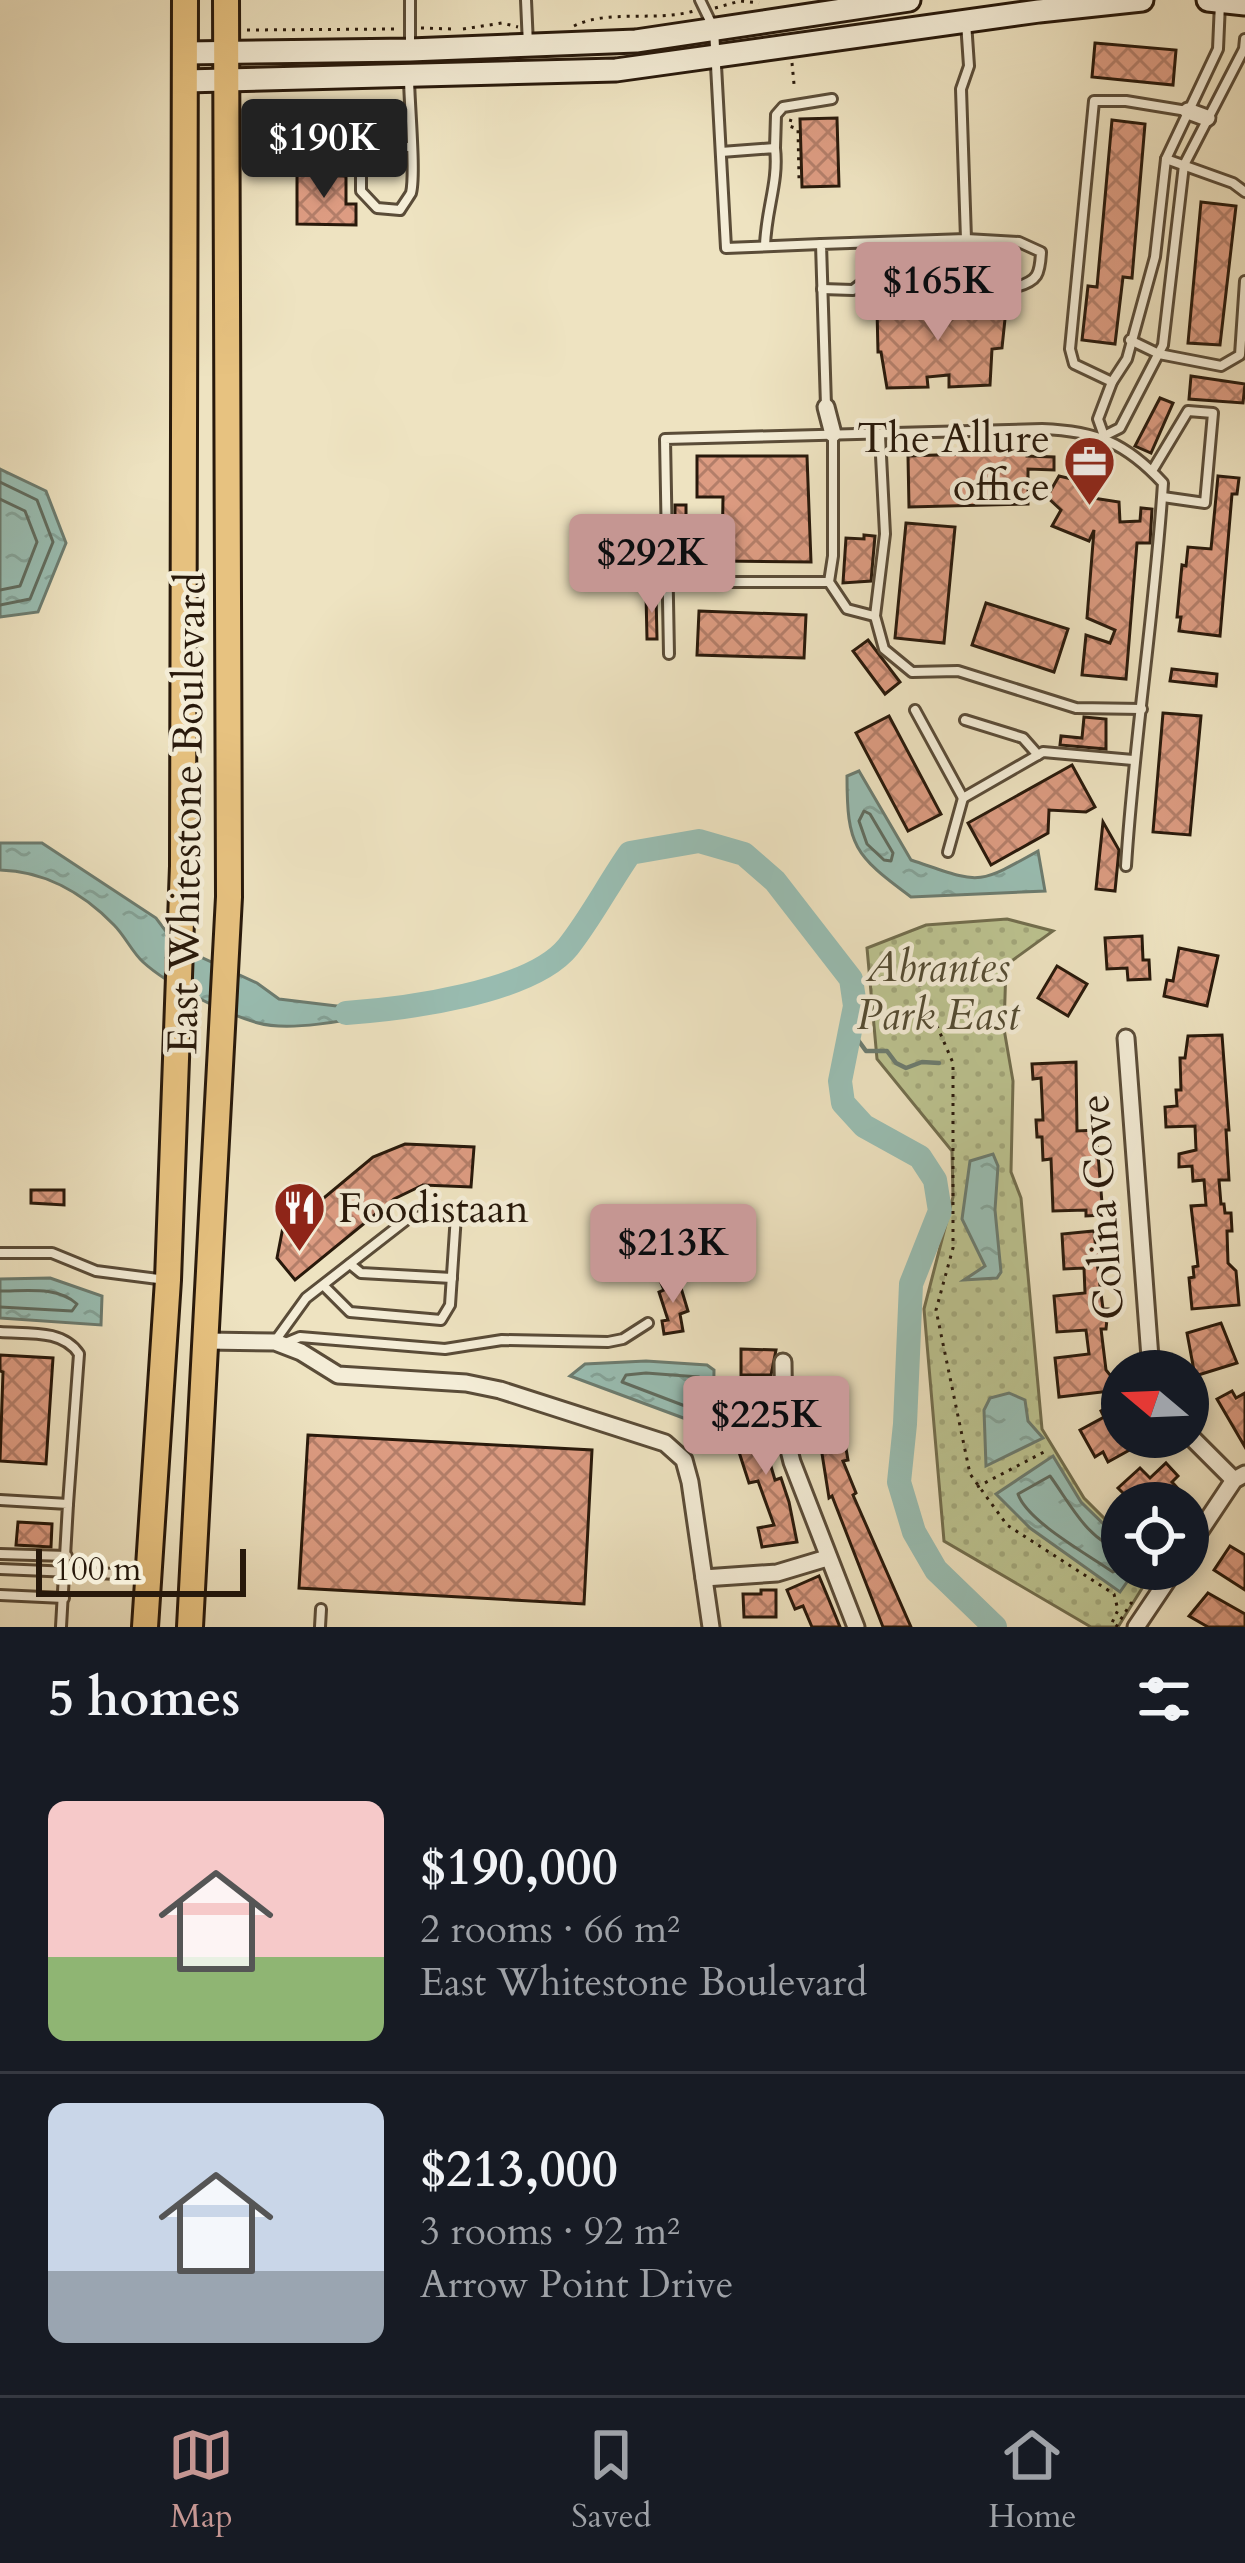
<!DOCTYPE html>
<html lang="en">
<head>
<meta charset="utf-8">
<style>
	:root { --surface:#171b24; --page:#20242c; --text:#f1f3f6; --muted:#9ea1a6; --line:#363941; --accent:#c59692 }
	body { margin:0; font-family:Cardo,serif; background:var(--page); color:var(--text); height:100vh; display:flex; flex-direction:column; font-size:45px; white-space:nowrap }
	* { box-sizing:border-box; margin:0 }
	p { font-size:39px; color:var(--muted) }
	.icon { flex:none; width:66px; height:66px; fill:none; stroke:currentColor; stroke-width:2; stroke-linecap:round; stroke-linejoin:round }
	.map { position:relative; height:1627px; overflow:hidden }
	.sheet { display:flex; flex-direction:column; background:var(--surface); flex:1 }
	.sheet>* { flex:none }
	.needle { width:78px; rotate:289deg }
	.controls { position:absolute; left:1101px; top:1350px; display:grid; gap:24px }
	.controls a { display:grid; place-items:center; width:108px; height:108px; border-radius:50%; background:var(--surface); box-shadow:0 6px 18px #0003; font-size:60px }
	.scale { position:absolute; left:36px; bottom:30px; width:210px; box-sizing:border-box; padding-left:12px; border:6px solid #28190b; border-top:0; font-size:33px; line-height:42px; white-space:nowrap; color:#28190b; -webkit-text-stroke:9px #f4edd7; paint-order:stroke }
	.price { position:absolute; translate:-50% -102px; padding:0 27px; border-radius:12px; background:var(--accent); color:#111; font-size:39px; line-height:78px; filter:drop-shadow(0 3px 6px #0008) }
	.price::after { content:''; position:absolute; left:50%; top:72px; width:36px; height:27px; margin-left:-18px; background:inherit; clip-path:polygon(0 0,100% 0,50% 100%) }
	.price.on { background:#222; color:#fff }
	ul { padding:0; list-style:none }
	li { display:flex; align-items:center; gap:36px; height:300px; padding:0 48px }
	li+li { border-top:3px solid var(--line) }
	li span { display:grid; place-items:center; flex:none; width:336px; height:240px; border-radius:18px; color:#555 }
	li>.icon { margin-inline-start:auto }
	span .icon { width:144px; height:144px; fill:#fffc; stroke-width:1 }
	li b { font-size:51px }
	h2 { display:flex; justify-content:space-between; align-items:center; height:144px; padding:0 48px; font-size:51px }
	.tab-bar { display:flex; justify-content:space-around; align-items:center; height:168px; border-top:3px solid var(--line); background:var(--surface); font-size:33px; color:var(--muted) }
	.tab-bar a { display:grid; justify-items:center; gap:6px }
	.tab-bar .on { color:var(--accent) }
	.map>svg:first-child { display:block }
	.grass { fill:url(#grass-dots); stroke:#726e4e; stroke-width:3 }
	.water { fill:url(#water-ripples); stroke:#6c7c70; stroke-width:3 }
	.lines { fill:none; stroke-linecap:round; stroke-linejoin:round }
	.shore { stroke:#606c5f; stroke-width:3 }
	.stream { stroke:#6c7c70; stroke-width:4.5 }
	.river { stroke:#99beb3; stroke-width:24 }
	.building { fill:url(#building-cross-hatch); stroke:#28190b; stroke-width:3 }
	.lane-casing { stroke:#5a4c38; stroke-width:14 }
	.street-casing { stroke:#5a4c38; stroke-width:21 }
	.secondary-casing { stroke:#28190b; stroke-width:27 }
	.primary-casing { stroke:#28190b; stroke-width:30 }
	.path { stroke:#28190b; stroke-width:3; stroke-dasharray:3 6; stroke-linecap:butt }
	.lane { stroke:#f4edd7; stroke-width:8 }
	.street { stroke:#f4edd7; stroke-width:15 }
	.secondary { stroke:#f4edd7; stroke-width:21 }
	.primary { stroke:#e7c280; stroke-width:24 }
	.labels { text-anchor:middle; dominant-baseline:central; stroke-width:9; stroke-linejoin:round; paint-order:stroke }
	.poi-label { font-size:42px; fill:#28190b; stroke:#f4edd7; text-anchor:end }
	.street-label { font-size:42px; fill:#28190b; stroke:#f4edd7 }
	.park-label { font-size:42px; font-style:italic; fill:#544c33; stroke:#f4edd7 }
</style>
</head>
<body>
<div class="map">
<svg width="1245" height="1627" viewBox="0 0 1245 1627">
	<defs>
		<pattern id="grass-dots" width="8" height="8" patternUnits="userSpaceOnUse" patternTransform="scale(3)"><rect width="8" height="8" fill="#bcc390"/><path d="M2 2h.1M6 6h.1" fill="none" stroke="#a2a77b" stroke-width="1.8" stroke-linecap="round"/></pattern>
		<pattern id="water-ripples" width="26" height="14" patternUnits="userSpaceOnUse" patternTransform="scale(3)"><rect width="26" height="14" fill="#99beb3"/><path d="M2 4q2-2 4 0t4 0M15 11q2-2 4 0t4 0" fill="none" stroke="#84a399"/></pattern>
		<pattern id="building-cross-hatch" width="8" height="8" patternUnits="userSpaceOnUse" patternTransform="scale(3)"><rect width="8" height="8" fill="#dd9c82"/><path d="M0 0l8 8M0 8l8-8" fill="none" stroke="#b37e69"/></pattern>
	</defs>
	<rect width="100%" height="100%" fill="#eee3c1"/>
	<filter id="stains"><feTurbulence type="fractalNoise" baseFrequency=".00167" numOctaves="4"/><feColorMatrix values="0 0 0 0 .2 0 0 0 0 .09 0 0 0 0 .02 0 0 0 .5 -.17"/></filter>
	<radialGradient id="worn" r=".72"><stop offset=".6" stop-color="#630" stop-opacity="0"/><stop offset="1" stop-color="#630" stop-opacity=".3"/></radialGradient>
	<polygon class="grass" points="1007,919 1053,931 1006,965 1004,1029 1013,1081 1011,1172 1021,1198 1042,1429 1084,1498 1122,1536 1122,1569 1154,1569 1118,1627 1091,1627 944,1541 924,1309 953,1197 952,1151 877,1059 867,948 926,925"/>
	<g class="water">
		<polygon points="0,469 46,491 66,543 38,612 0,617"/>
		<path d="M859 771 911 860C980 883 974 887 1038 851L1045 891 911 897C854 855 847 846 847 776Z"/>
		<path d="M0 843H42L156 918 177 946 257 983 279 999 378 1011C350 1022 287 1031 258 1023 226 1014 168 985 143 962 132 952 125 936 114 925 83 893 44 871 0 870Z"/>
		<polygon points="993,1154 998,1166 995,1210 1001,1272 997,1278 964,1280 985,1266 962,1219 970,1161"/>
		<polygon points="50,1278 102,1296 101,1325 0,1318 0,1279"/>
		<polygon points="646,1361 707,1365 714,1370 713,1429 570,1376 585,1364"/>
		<polygon points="1009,1393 1025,1400 1028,1421 1043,1438 986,1466 984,1410 990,1398"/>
		<polygon points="1053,1456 1081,1502 1122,1542 1122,1569 1136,1569 1120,1592 1030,1528 996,1494"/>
	</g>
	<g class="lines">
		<g class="shore">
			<polyline points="0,482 37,500 53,542 30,599 0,605"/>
			<polyline points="0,499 25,511 37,542 20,586 0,590"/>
			<polygon points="864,811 870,814 893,853 891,861 884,860 867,844 859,821"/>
			<path d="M0 1291C27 1291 57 1286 77 1304L72 1311 0 1307"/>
			<polygon points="646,1373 699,1377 700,1407 693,1409 622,1382 626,1375"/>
			<path d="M1122 1549C1089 1544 1068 1500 1050 1476L1018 1494C1027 1521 1087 1554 1113 1572L1122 1568"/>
		</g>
		<polyline class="stream" points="850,1029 866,1051 887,1051 896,1063 906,1068 922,1062 939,1063"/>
		<path class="river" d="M346 1013C403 1009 531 993 568 947 591 918 609 883 630 853L699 841 744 854 775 881 851 979 855 1006 840 1081 843 1103 864 1126 920 1157 935 1180 940 1211 911 1284 905 1424 899 1482 914 1532 936 1570 995 1627"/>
	</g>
	<g class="building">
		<polygon points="1095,43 1176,50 1173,85 1092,77"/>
		<polygon points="837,118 839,186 802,187 800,119"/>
		<polygon points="1112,120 1145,124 1132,278 1123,277 1115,344 1082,340 1088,286 1097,287"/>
		<polygon points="297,175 346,176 346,204 356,204 356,225 297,224"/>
		<polygon points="1201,202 1236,206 1220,345 1188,343"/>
		<polygon points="968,301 968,311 983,310 983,315 1005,319 1002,348 992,349 990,385 949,387 949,375 927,377 928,387 887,388 881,352 878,352 877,309"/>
		<polygon points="1191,376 1245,384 1243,403 1189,399"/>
		<polygon points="1160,398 1173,403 1151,453 1135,446"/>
		<polygon points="1027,452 1027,456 1054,457 1054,470 1028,469 1028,504 909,507 908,456"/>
		<polygon points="697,456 807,456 811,562 722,561 723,497 697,497"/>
		<polygon points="1059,476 1097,485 1093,498 1119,502 1120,522 1140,521 1141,508 1152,509 1150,543 1137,543 1126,679 1082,675 1086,635 1110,643 1115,630 1087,618 1094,530 1089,541 1052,526 1061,510 1047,497"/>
		<polygon points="1218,476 1239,478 1237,494 1232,494 1220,636 1179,631 1181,617 1177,617 1182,565 1186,566 1188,547 1211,549"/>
		<rect x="675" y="505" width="11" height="45"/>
		<polygon points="906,523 955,527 944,643 895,638"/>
		<polygon points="864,535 875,536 871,581 843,583 846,538 864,539"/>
		<polygon points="646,594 656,594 657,639 647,639"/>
		<polygon points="986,603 1068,629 1054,672 972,645"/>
		<polygon points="699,611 806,615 804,658 697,655"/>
		<polygon points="868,640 900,682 885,694 853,651"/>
		<polygon points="1172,669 1217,674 1216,686 1170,681"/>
		<polygon points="1163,713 1201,716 1190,835 1153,832"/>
		<polygon points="889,716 941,814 908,831 856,733"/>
		<polygon points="1084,717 1106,719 1106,749 1060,745 1061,736 1082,738"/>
		<polygon points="1072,765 1095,807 1086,812 1049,810 1048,833 991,865 968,823"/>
		<polygon points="1103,822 1119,850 1115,891 1096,889"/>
		<polygon points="1142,936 1143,960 1149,960 1150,979 1128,980 1127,968 1107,969 1105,938"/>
		<polygon points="1179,948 1218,956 1207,1006 1164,996 1167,980 1173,981"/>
		<polygon points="1057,966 1087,984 1068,1016 1038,998"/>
		<polygon points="1222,1035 1229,1130 1226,1130 1229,1180 1219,1180 1221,1204 1224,1204 1225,1213 1231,1213 1232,1231 1227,1231 1228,1263 1236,1271 1239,1305 1192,1309 1189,1278 1194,1277 1193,1267 1198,1266 1191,1206 1206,1205 1204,1180 1193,1181 1192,1166 1179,1167 1179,1154 1196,1150 1195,1126 1166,1127 1165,1107 1177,1106 1176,1090 1181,1090 1180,1058 1185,1058 1188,1036"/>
		<polygon points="1076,1062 1077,1131 1096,1130 1103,1215 1086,1216 1086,1210 1053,1211 1051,1159 1043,1160 1042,1137 1037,1137 1036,1120 1043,1120 1041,1078 1033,1079 1032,1064"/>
		<polygon points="405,1144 474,1147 471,1187 423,1185 394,1199 295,1280 277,1258 284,1222 296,1209 301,1217 373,1157"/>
		<polygon points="31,1190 64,1190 64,1205 31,1203"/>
		<polygon points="1094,1231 1096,1250 1100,1249 1101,1262 1097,1262 1103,1309 1108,1309 1106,1329 1101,1329 1106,1370 1110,1375 1118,1374 1119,1390 1059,1397 1055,1358 1089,1354 1086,1330 1057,1332 1054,1296 1085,1293 1084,1268 1064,1269 1062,1234"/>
		<polygon points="678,1278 688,1311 680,1314 683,1331 664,1334 662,1321 668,1320 659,1292 664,1290 661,1283"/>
		<polygon points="1221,1323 1237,1363 1195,1376 1187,1333"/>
		<polygon points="741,1349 776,1350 771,1375 741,1375"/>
		<polygon points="0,1355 53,1358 46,1464 0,1461 3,1372 0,1371"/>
		<polygon points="1232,1391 1236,1398 1245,1393 1245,1447 1217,1399"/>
		<polygon points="1122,1400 1122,1437 1153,1437 1108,1462 1103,1452 1095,1457 1080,1430 1104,1417 1101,1411"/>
		<polygon points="766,1404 766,1433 761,1433 775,1480 781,1478 789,1502 797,1542 762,1547 758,1528 774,1525 758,1481 749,1483 739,1452 744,1450 741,1416 744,1416 744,1405"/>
		<polygon points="308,1435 592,1450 584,1604 299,1588"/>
		<polygon points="844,1437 848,1460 843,1461 856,1493 853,1495 911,1627 883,1627 832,1496 829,1498 820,1441"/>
		<polygon points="1166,1463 1178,1476 1172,1482 1182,1493 1172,1503 1119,1503 1127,1497 1118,1488 1140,1468 1150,1478"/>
		<polygon points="18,1522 52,1524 51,1547 16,1545"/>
		<polygon points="1230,1546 1245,1555 1245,1590 1214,1570"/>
		<polygon points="819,1576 827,1595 840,1627 812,1627 803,1606 795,1609 787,1590"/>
		<polygon points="761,1590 776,1590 776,1617 744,1617 743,1594 761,1594"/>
		<polygon points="1208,1593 1245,1614 1245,1627 1208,1627 1189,1616"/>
	</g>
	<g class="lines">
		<defs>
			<g id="lane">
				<polyline points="410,0 410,46"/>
				<polyline points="526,0 528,45"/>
				<polyline points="700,0 714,29 726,248 821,244"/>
				<polyline points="1220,3 1218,49 1166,159 1155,257 1127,359 1112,382 1098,419 1104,436 1120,428 1163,345 1184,165 1244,49 1245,39"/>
				<path d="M409 77C409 102 416 174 411 193 410 195 401 208 400 210L377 208 361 191V146L410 147"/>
				<polyline points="294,145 361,146"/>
				<polyline points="775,148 776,115 783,107 832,99"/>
				<path d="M721 152 775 148C779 182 766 209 765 246"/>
				<polyline points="1166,159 1233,183 1245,192"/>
				<path d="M822 289 853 290 863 282 1000 280 1016 287C1038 281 1040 274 1041 252L1019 242 966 239"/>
				<polyline points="1130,340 1159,354 1221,366 1240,355 1245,281"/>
				<polyline points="1112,382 1074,364 1070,349 1094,101 1126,101 1187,111"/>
				<polyline points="826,406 821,244 966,239 961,89 969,66 966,22"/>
				<polyline points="833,436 833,556 829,582 847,609 874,616"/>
				<polyline points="880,436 885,534 875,616 884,649 912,672 958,671 1076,708 1142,709"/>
				<polyline points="1152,471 1188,411 1213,413 1205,503 1163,497"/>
				<polyline points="670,582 829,582"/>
				<path d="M669 654 665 439 1042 429C1097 431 1126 443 1163 483 1155 611 1134 738 1126 866"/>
				<polyline points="915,710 963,798 1043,752 1133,760"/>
				<polyline points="965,720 1023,738 1038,755"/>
				<polyline points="948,852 963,798"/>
				<polyline points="0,1253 52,1253 96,1271 166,1280"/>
				<polyline points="350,1264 361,1273 452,1278"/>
				<path d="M0 1332C27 1334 63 1329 79 1354L68 1504"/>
				<polyline points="275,1341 306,1298 410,1217 456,1215 450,1305 441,1320 350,1312 323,1285"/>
				<polyline points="283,1344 300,1337 445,1349 502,1340 608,1342 623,1339 648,1323"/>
				<polyline points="0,1500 68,1504 61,1627"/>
				<polyline points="0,1554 67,1556"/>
				<polyline points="0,1569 142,1575"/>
				<polyline points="0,1595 64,1598"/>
				<polyline points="320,1627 321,1609"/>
			</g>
			<g id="street">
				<polyline points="1188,111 1207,118"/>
				<polyline points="826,407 833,434"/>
				<polyline points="1126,1038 1151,1371"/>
				<polyline points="206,1341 275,1342 301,1352 338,1375 466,1383 500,1390 665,1443 684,1460 690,1482 711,1627"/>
				<polyline points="783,1362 784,1430 792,1462 856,1627"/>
				<polyline points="1188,1434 1234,1480"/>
				<polyline points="1188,1549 1234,1480 1245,1474"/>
				<polyline points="704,1578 777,1573 827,1558"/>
				<polyline points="1136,1627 1175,1569"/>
			</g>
			<g id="secondary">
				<polyline points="1208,0 1245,4"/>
				<polyline points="185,53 410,50 636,41 909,0"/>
				<polyline points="185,81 616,70 1039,11 1142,0"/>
			</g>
			<g id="primary">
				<polyline points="145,1627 168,1280 183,866 185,0"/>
				<polyline points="190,1627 229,897 226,0"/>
			</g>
		</defs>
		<use href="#lane" class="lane-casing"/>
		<use href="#street" class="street-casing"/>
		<use href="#secondary" class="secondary-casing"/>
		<use href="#primary" class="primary-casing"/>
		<g class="path">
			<polyline points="715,8 740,1 759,3"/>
			<path d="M574 26C608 9 655 22 694 11"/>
			<polyline points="421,28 453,29"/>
			<polyline points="463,29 502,23 518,27"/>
			<polyline points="247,30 399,29"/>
			<polyline points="792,63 794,84"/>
			<polyline points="791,119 789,126 798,129 799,179"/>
			<polyline points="919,984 953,1063 953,1248 936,1310 970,1474 1007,1525 1114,1594 1118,1610 1110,1627"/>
			<polyline points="977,1487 1044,1452"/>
			<polyline points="1116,1627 1131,1603 1135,1606"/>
		</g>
		<use href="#lane" class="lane"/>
		<use href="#street" class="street"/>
		<use href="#secondary" class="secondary"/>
		<use href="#primary" class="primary"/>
	</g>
	<defs>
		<symbol id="office-pin" viewBox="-11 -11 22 30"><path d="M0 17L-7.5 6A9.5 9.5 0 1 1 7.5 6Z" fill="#8f2418" stroke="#f4edd7"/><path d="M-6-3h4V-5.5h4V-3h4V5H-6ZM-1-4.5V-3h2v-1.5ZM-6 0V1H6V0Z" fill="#fff"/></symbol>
		<symbol id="restaurant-pin" viewBox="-11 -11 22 30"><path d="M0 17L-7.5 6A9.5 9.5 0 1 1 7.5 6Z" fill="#8f2418" stroke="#f4edd7"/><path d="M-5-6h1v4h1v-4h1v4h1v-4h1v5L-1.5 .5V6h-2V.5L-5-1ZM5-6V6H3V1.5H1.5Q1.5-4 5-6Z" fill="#fff"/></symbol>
	</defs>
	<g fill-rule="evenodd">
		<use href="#office-pin" x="1060" y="432" width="59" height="81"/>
		<use href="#restaurant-pin" x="270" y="1178" width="59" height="81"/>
	</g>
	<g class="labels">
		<g class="poi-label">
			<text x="1050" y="438">The Allure<tspan x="1050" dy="48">office</tspan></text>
			<text x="338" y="1208" text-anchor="start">Foodistaan</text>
		</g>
		<g class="street-label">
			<text transform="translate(187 813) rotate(-89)">East Whitestone Boulevard</text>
			<text transform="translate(1102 1207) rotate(-94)">Colina Cove</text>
		</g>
		<g class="park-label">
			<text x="938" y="967">Abrantes<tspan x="938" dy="48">Park East</tspan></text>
		</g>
	</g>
	<rect width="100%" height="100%" filter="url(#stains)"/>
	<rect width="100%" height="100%" fill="url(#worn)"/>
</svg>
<div class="controls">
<a><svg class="needle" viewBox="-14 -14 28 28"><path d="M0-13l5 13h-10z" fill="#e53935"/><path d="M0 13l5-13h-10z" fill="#9ea1a6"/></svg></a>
<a><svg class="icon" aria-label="locate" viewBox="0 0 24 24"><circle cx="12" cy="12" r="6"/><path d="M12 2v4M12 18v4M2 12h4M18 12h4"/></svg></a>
</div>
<div class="scale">100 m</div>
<b class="price on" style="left:324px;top:201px">$190K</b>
<b class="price" style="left:938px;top:344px">$165K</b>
<b class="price" style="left:652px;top:616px">$292K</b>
<b class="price" style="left:673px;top:1306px">$213K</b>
<b class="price" style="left:766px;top:1478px">$225K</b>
</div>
<section class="sheet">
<h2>5 homes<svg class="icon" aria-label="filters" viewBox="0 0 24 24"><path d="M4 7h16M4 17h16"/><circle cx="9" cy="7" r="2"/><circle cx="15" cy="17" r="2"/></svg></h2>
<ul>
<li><span style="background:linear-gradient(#f6c9c9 65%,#8fb573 0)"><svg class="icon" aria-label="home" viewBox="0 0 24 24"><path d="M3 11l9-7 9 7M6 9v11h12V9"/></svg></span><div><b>$190,000</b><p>2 rooms · 66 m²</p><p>East Whitestone Boulevard</p></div></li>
<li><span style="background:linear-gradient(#c9d6e8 70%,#9aa5b1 0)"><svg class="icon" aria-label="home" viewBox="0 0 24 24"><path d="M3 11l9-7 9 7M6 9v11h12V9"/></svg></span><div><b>$213,000</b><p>3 rooms · 92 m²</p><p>Arrow Point Drive</p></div></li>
</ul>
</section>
<nav class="tab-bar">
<a class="on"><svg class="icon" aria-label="map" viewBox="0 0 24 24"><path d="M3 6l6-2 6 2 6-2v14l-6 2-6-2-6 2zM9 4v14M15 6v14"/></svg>Map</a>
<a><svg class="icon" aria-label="saved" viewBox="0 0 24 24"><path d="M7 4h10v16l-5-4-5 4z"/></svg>Saved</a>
<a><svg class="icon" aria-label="home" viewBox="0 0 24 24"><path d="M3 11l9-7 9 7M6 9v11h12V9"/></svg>Home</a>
</nav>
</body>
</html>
